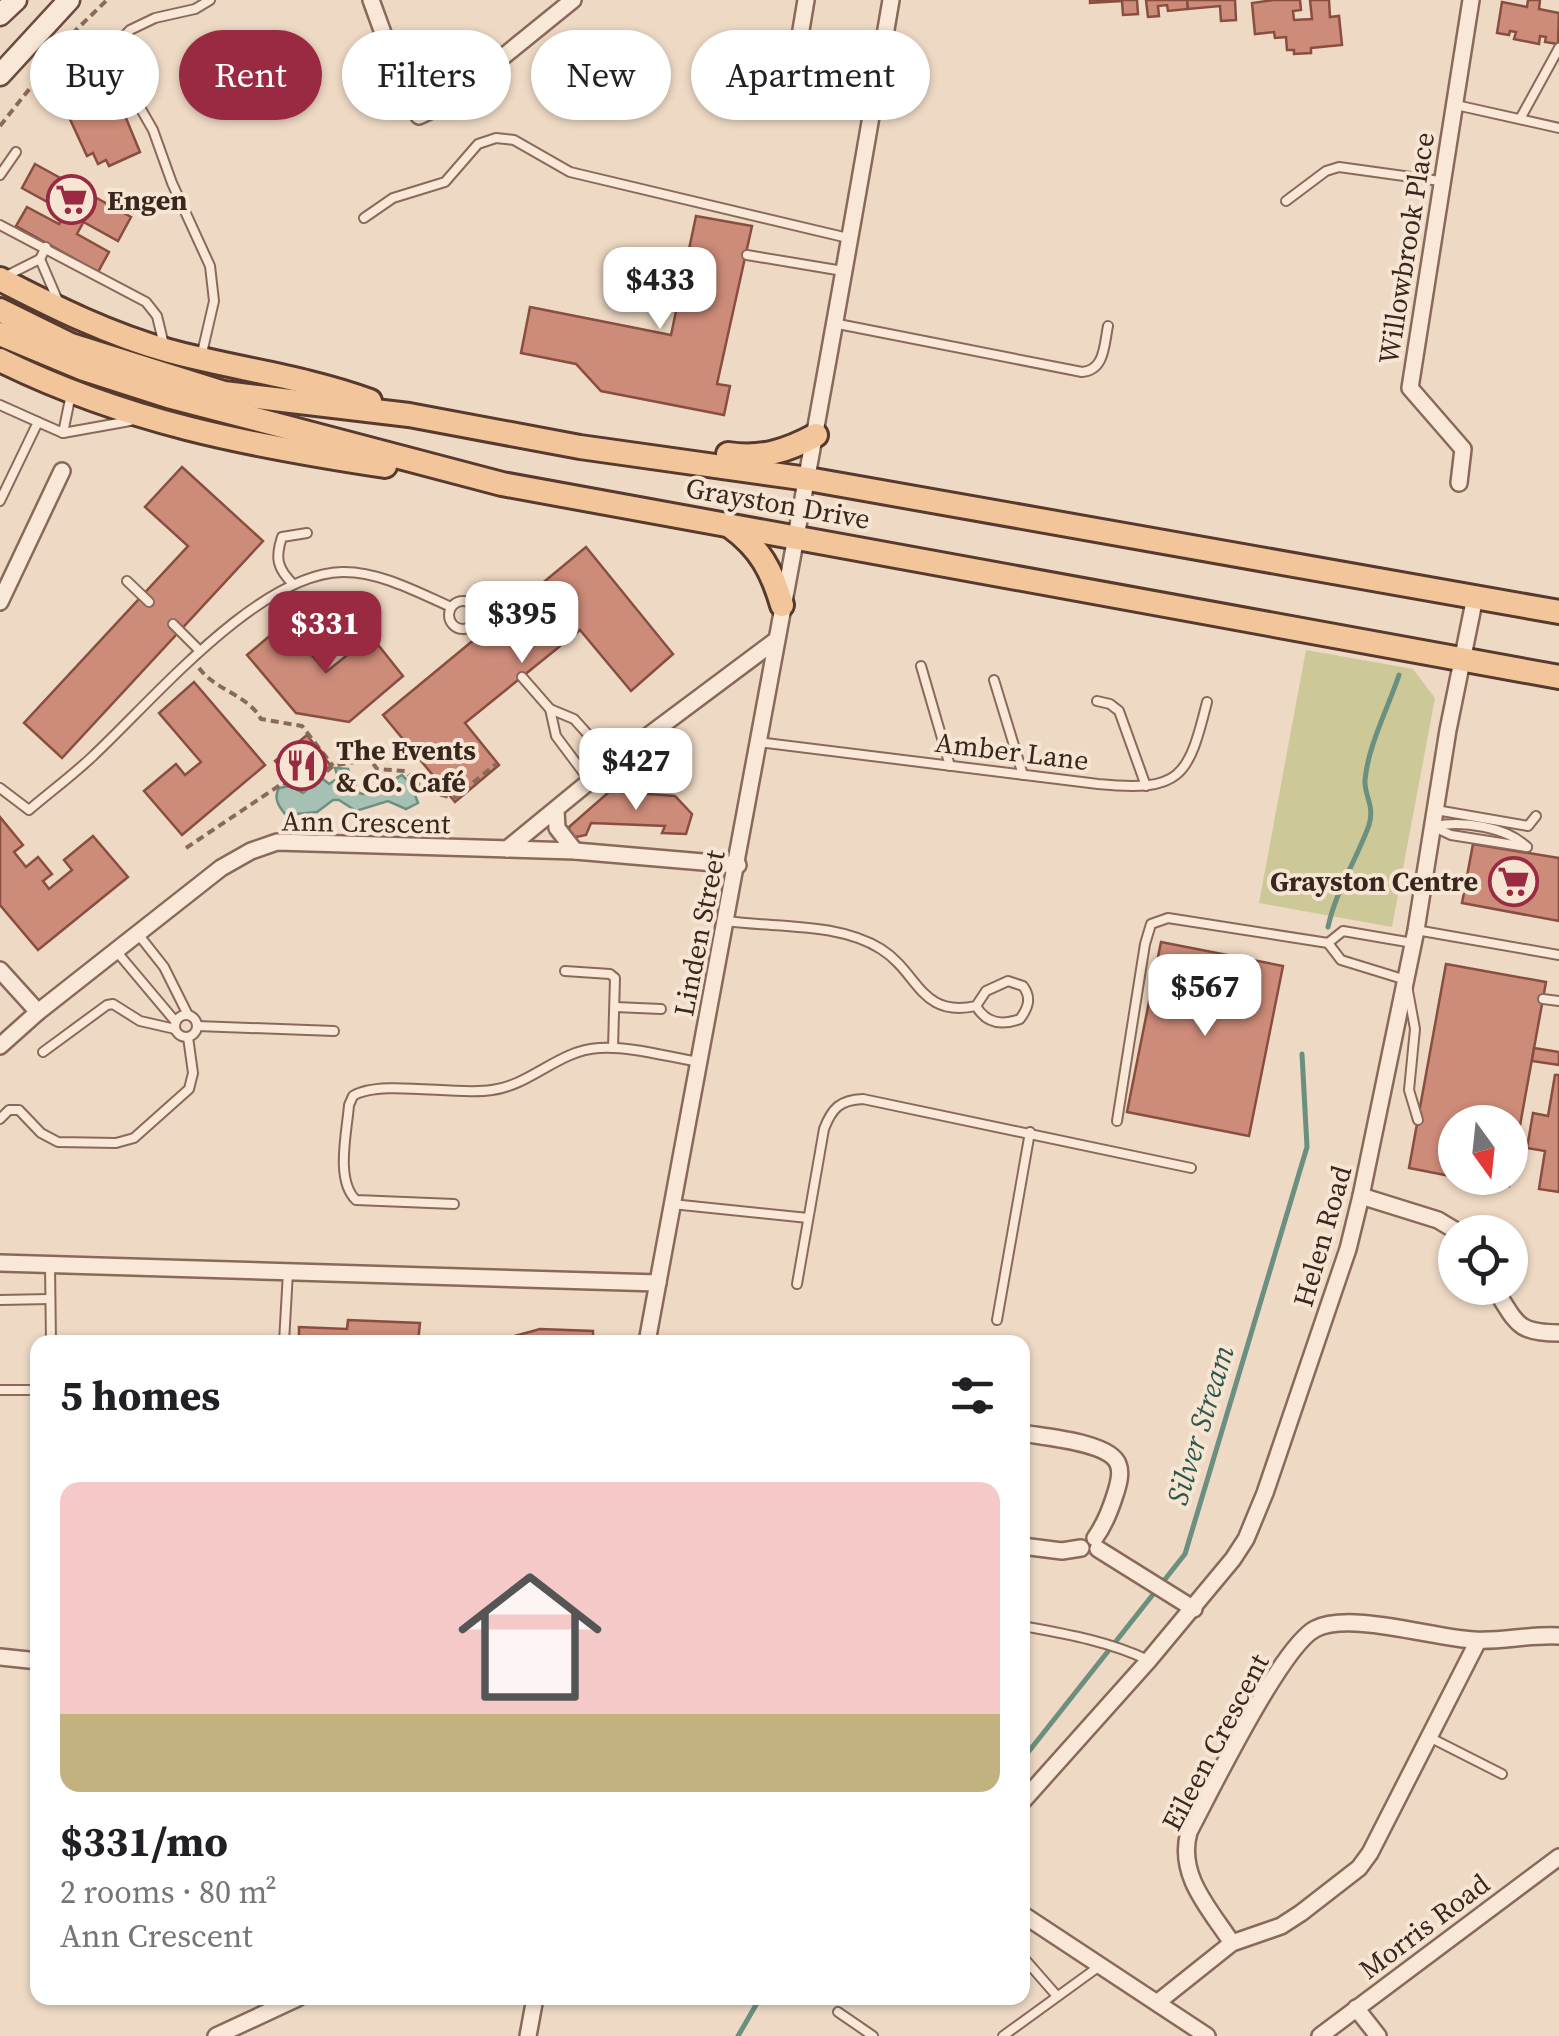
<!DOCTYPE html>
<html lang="en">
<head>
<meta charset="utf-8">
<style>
	:root { --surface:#fff; --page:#f6f6f6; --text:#202124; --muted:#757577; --accent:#992a41 }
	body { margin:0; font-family:"Source Serif 4",serif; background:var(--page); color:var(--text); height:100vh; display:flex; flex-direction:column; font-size:38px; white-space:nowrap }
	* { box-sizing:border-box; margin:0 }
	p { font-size:32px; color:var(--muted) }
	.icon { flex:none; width:55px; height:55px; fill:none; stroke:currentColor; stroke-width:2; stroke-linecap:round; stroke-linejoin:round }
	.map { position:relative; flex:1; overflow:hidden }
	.sheet { position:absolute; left:30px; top:1335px; width:1000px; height:670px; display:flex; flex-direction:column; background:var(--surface); border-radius:20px; box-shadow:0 2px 8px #0004 }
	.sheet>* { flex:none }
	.top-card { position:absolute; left:30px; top:30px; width:1000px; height:90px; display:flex; gap:20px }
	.needle { width:65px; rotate:165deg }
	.buttons { position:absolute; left:1438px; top:1105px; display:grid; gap:20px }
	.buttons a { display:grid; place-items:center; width:90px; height:90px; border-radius:50%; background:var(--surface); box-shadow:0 2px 8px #0004; font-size:50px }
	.price { position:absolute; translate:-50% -85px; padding:0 22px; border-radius:20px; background:#fff; color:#222; font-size:32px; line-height:65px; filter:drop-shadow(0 2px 5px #0008) }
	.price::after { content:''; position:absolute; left:50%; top:60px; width:30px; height:22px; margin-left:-15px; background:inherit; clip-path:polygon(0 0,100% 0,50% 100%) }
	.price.on { background:var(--accent); color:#fff }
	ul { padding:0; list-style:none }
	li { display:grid; align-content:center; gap:20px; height:530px; padding:0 30px }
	li span { display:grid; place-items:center; height:310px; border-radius:20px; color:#555 }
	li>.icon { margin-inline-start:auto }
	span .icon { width:180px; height:180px; fill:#fffc; stroke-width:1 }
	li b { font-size:42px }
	h2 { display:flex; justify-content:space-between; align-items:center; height:120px; padding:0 30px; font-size:42px }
	.tag { padding:0 35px; border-radius:45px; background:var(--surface); box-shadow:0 2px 8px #0004; font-size:35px; line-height:90px }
	.tag.on { background:var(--accent); color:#fff }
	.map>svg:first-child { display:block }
	.green { fill:#cdc897 }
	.water { fill:#a6c1b4; stroke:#6c9080; stroke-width:2.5 }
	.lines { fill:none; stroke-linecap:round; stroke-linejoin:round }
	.stream { stroke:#6c9080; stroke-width:5 }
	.building { fill:#cd8b79; stroke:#884e40; stroke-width:2.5 }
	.lane-casing { stroke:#896a5a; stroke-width:12 }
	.street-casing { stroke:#896a5a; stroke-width:20 }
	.secondary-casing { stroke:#6b4b3d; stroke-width:25 }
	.primary-casing { stroke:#57392e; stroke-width:28 }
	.path { stroke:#896a5a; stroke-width:4; stroke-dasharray:8 5; stroke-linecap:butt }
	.lane { stroke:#f9e8d7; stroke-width:8 }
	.street { stroke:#f9e8d7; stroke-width:15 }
	.secondary { stroke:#f9e8d7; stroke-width:20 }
	.primary { stroke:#f2c59b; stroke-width:22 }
	.labels { text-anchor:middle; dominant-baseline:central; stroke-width:8; stroke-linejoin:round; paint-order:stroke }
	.poi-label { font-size:28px; font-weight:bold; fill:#39261e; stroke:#f6e5d3; text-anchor:start }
	.street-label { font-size:28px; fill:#39261e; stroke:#f6e5d3 }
	.water-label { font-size:30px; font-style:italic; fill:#2d594d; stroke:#f6e5d3 }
</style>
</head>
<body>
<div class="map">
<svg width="1559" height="2036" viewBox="0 0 1559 2036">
	<rect width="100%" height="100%" fill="#eed9c4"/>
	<polygon class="green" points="1306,650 1413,669 1435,698 1392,927 1259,903"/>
	<path class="water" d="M335 768 348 769 359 793C377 798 387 782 402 775L411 784 418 803 406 809 388 801 356 811 339 800H333L317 812 286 815C279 807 273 798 279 788L290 786 303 793 322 778 329 784 338 778Z"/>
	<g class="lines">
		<g class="stream">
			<path d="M1328 927C1336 890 1356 861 1369 825 1375 805 1364 796 1365 780 1368 746 1388 708 1399 675"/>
			<polyline points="1022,1760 1185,1554 1307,1147 1302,1054"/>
			<polyline points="738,2036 760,1998"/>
		</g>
	</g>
	<g class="building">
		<polygon points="1090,0 1137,0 1138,14 1123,15 1122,1 1090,3"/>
		<polygon points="1146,0 1187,0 1188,9 1168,11 1167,5 1158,6 1159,16 1148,17"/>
		<polygon points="1187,0 1235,0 1236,20 1221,21 1220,6 1188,9"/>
		<polygon points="1274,0 1300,0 1301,10 1293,11 1294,20 1312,19 1310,0 1329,0 1330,17 1339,16 1342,45 1311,48 1311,53 1294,54 1294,50 1287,50 1286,37 1275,38 1274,32 1255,34 1252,3"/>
		<polygon points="1528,0 1540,0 1539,9 1559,13 1558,44 1545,42 1546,37 1540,36 1539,44 1514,39 1516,32 1510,31 1509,35 1497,33 1502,2 1527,7"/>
		<polygon points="103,101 106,107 119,101 140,152 109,166 106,160 98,164 93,153 87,156 69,117"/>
		<polygon points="35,164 131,217 118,241 22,188"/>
		<polygon points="27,207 59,224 66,211 84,221 77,234 109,252 98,272 16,226"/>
		<polygon points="696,216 752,226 717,384 730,386 724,415 601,391 576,364 521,353 530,307 671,335"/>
		<polygon points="182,467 263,541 62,758 24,723 188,546 145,507"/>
		<polygon points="586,547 673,654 631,691 580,630 465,723 499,765 455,802 383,715"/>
		<polygon points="285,623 326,672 371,636 403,676 349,722 296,713 247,655"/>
		<polygon points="194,682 265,765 182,835 144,791 176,764 185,775 201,762 159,713"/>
		<polygon points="307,735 331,766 299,788 275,761"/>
		<polygon points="610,791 675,796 692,814 686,834 662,833 665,826 591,823 586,835 571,838 569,827"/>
		<polygon points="0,817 23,845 14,852 26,867 38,857 52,874 43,881 49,889 72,870 64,860 93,836 128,877 38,950 0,905"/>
		<polygon points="1473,844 1559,858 1559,921 1462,903"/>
		<polygon points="1161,942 1283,966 1249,1136 1127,1112"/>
		<polygon points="1446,964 1546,982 1509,1186 1460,1178 1510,1178 1510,1122 1455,1122 1455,1177 1409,1168"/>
		<polygon points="1534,1048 1559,1052 1559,1065 1532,1061"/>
		<polygon points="1555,1075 1559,1075 1559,1192 1539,1189 1545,1151 1527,1148 1533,1113 1548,1116"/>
		<polygon points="348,1320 420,1323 418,1342 299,1342 299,1327 347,1329"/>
		<polygon points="540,1329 593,1331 593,1342 493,1342"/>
	</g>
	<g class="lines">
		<defs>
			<g id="lane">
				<polyline points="1456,105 1559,128"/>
				<polyline points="1520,119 1559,48"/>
				<polyline points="0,175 16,152"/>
				<polyline points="1286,201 1326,171 1339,167 1440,181"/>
				<polyline points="364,218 393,198 445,182 478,144 496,138 514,140 570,172 848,238"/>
				<polyline points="0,225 146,302 157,316 164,345"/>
				<polyline points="747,255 843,271"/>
				<polyline points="40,259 58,301"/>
				<polyline points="4,277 40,259 46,247"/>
				<path d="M833 323 1082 372C1105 370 1104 345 1108 326"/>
				<polyline points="202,353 214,301 210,266 172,183 153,130 130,90 119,57 122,38 130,30 155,18 195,9 210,0"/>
				<polyline points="0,405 38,422 0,501"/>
				<polyline points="38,422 63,433 130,421"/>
				<polyline points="63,433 71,394"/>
				<polyline points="127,581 149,602"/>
				<path d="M293 584C277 568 275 558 282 537L307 533"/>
				<circle cx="463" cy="615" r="14"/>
				<polyline points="173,624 200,651"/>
				<polyline points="921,666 950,766"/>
				<polyline points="522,677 550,709 556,736 589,780"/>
				<polyline points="994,680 1023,775"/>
				<polyline points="1097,701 1110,704 1119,711 1146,786"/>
				<polyline points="550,709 574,719 613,762"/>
				<path d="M758 742 1098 784C1181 792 1188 778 1207 702"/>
				<path d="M0 788 29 810C50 792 73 775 93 756 153 700 258 574 342 572 379 571 419 593 451 607"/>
				<polyline points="1436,810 1528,826 1536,816"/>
				<path d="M1434 826C1463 821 1505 826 1527 847"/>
				<polyline points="1434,827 1451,835 1527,847"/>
				<path d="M727 921C776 928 838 922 881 949 919 973 920 1018 976 1006L986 991 1008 981 1023 986C1032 998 1028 1008 1020 1019 1001 1026 986 1023 976 1006"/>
				<polyline points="1416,930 1559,955"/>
				<polyline points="138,934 164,967 188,1015"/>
				<polyline points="1328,943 1343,931 1413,943"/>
				<polyline points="117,952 175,1021"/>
				<polyline points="565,971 610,974 615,978 613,1048"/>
				<polyline points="1543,999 1559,1001"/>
				<polyline points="615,1007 661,1009"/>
				<circle cx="186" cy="1026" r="11"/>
				<polyline points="197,1026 334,1031"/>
				<polyline points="43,1052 107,1005 113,1004 140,1021 175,1029"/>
				<polyline points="0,1119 9,1110 19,1110 41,1133 58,1142 116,1143 134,1138 189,1089 193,1073 188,1037"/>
				<polyline points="1117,1121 1145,944 1151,924 1168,918 1328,943 1341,960 1406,980 1415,1029 1409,1090 1418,1120"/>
				<path d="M454 1204 356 1200C335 1180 347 1132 349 1105L353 1096C380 1079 456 1096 492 1090 531 1085 559 1050 599 1048 631 1046 668 1057 699 1062"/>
				<polyline points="672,1204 808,1218"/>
				<polyline points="50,1265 51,1342"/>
				<path d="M797 1284 824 1129C832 1108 840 1100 863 1099L1191 1168"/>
				<polyline points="0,1300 50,1299"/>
				<polyline points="997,1320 1030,1132"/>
				<polyline points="284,1342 288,1272"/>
				<polyline points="0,1390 38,1390"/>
				<path d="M1022 1626C1066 1634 1108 1641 1148 1660"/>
				<polyline points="1429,1737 1502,1774"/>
				<polyline points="1022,1956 1057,1996"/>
				<polyline points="838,2012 873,2036"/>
				<polyline points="1003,2036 1101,1965"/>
			</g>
			<g id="street">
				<polyline points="371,0 407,99 419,116 446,103 573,0"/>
				<polyline points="801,30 806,0"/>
				<polyline points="1459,483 1463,449 1410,388 1471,0"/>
				<polyline points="0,602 62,471"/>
				<polyline points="556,811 557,828 575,851"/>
				<polyline points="507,849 613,762 775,641"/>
				<polyline points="0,970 38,1012"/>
				<polyline points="0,1046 38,1012 221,868 251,851 277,842 575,851 738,865"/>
				<polyline points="1361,1196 1438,1220 1458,1232"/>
				<polyline points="0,1263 658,1283"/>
				<path d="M1494 1288C1517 1322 1515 1333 1559 1333"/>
				<path d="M647 1342C729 895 815 448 891 0"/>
				<path d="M1022 1433C1044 1437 1110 1442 1118 1464 1122 1473 1118 1486 1115 1495 1110 1511 1105 1524 1095 1538"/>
				<polyline points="1022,1546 1062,1551 1081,1548"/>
				<polyline points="1098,1549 1194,1609"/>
				<polyline points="0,1657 38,1661"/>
				<polyline points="1022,1802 1149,1660 1233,1559 1246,1539 1265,1493 1348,1249 1361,1196 1416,930 1448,730 1475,597"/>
				<polyline points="1022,1914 1207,2036"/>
				<path d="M1232 1943C1209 1908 1177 1875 1189 1832 1210 1792 1281 1647 1315 1629 1350 1611 1433 1638 1474 1640 1501 1642 1531 1634 1559 1636"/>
				<polyline points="1158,2002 1232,1943 1281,1926 1301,1913 1359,1868 1370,1853 1478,1641"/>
				<polyline points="1356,2008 1378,2036"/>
				<polyline points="216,2036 298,1998"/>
				<polyline points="528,2036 535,1998"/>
				<polyline points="1320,2036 1559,1857"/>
			</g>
			<g id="secondary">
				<polyline points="0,15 16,0"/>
				<polyline points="0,75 69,0"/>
			</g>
			<g id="primary">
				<path d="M0 279C54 307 111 335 169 351 236 369 305 377 370 401"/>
				<polyline points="0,310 71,345 224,393 409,415 580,447 808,479 1559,612"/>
				<polyline points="0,334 84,369 168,396 502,484 1559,677"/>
				<path d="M0 360C126 422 247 445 385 466"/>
				<path d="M728 454C761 459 787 451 816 435"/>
				<path d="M731 527C760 548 772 571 782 605"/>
			</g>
		</defs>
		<use href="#lane" class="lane-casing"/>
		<use href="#street" class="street-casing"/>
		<use href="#secondary" class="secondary-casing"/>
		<use href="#primary" class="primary-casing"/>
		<g class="path">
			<polyline points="0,126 76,30 107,0"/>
			<path d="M199 668C215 690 248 695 261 719L302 726 333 766"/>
			<polyline points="186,848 283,783 303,791 333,766 370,759 377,769 405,771 425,791 454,798 496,764"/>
		</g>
		<use href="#lane" class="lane"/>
		<use href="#street" class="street"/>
		<use href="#secondary" class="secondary"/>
		<use href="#primary" class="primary"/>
	</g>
	<defs>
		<symbol id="supermarket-ring" viewBox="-11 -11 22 22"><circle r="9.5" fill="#f6e5d3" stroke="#992a41" stroke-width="1.5"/><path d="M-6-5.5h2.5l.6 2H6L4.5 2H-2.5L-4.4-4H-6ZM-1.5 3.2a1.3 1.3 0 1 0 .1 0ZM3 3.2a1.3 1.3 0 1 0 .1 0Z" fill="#992a41"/></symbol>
		<symbol id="restaurant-ring" viewBox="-11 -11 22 22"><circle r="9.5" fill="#f6e5d3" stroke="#992a41" stroke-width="1.5"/><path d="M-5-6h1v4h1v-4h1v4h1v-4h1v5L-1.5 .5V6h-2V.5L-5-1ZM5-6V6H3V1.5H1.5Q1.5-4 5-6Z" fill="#992a41"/></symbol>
	</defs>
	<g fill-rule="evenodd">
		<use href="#supermarket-ring" x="44" y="172" width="55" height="55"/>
		<use href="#restaurant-ring" x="274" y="738" width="55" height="55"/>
		<use href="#supermarket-ring" x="1486" y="854" width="55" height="55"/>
	</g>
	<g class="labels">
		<g class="poi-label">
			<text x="107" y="200">Engen</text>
			<text x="336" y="750">The Events<tspan x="336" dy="32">&amp; Co. Café</tspan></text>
			<text x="1478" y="881" text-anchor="end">Grayston Centre</text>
		</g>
		<g class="street-label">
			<text transform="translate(1406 248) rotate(-81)">Willowbrook Place</text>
			<text transform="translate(778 503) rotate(10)">Grayston Drive</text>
			<text transform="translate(1012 751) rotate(7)">Amber Lane</text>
			<text transform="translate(366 822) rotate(1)">Ann Crescent</text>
			<text transform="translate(699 933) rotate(-79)">Linden Street</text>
			<text transform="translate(1322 1236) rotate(-74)">Helen Road</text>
			<text transform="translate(1215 1742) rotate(-62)">Eileen Crescent</text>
			<text transform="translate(1424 1926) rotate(-37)">Morris Road</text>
		</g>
		<g class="water-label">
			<text transform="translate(1200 1425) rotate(-73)">Silver Stream</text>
		</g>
	</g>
</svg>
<div class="buttons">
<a><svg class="needle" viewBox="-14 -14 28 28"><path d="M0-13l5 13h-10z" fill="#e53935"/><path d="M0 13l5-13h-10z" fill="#757577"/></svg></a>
<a><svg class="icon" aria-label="locate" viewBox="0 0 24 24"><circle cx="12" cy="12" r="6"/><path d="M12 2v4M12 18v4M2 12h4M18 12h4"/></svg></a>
</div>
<b class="price" style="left:660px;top:332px">$433</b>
<b class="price" style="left:522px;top:666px">$395</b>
<b class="price on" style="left:325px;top:676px">$331</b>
<b class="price" style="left:636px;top:813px">$427</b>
<b class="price" style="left:1205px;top:1039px">$567</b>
<div class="top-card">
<a class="tag">Buy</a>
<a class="tag on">Rent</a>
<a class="tag">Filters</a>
<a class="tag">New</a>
<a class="tag">Apartment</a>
</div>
<section class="sheet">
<h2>5 homes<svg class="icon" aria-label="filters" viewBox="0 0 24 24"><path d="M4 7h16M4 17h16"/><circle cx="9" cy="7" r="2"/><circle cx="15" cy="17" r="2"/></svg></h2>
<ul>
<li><span style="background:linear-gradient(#f6c9c9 75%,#c2b280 0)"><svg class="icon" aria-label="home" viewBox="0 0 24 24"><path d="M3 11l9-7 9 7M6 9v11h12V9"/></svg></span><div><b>$331/mo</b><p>2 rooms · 80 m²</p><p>Ann Crescent</p></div></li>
</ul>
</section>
</div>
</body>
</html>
